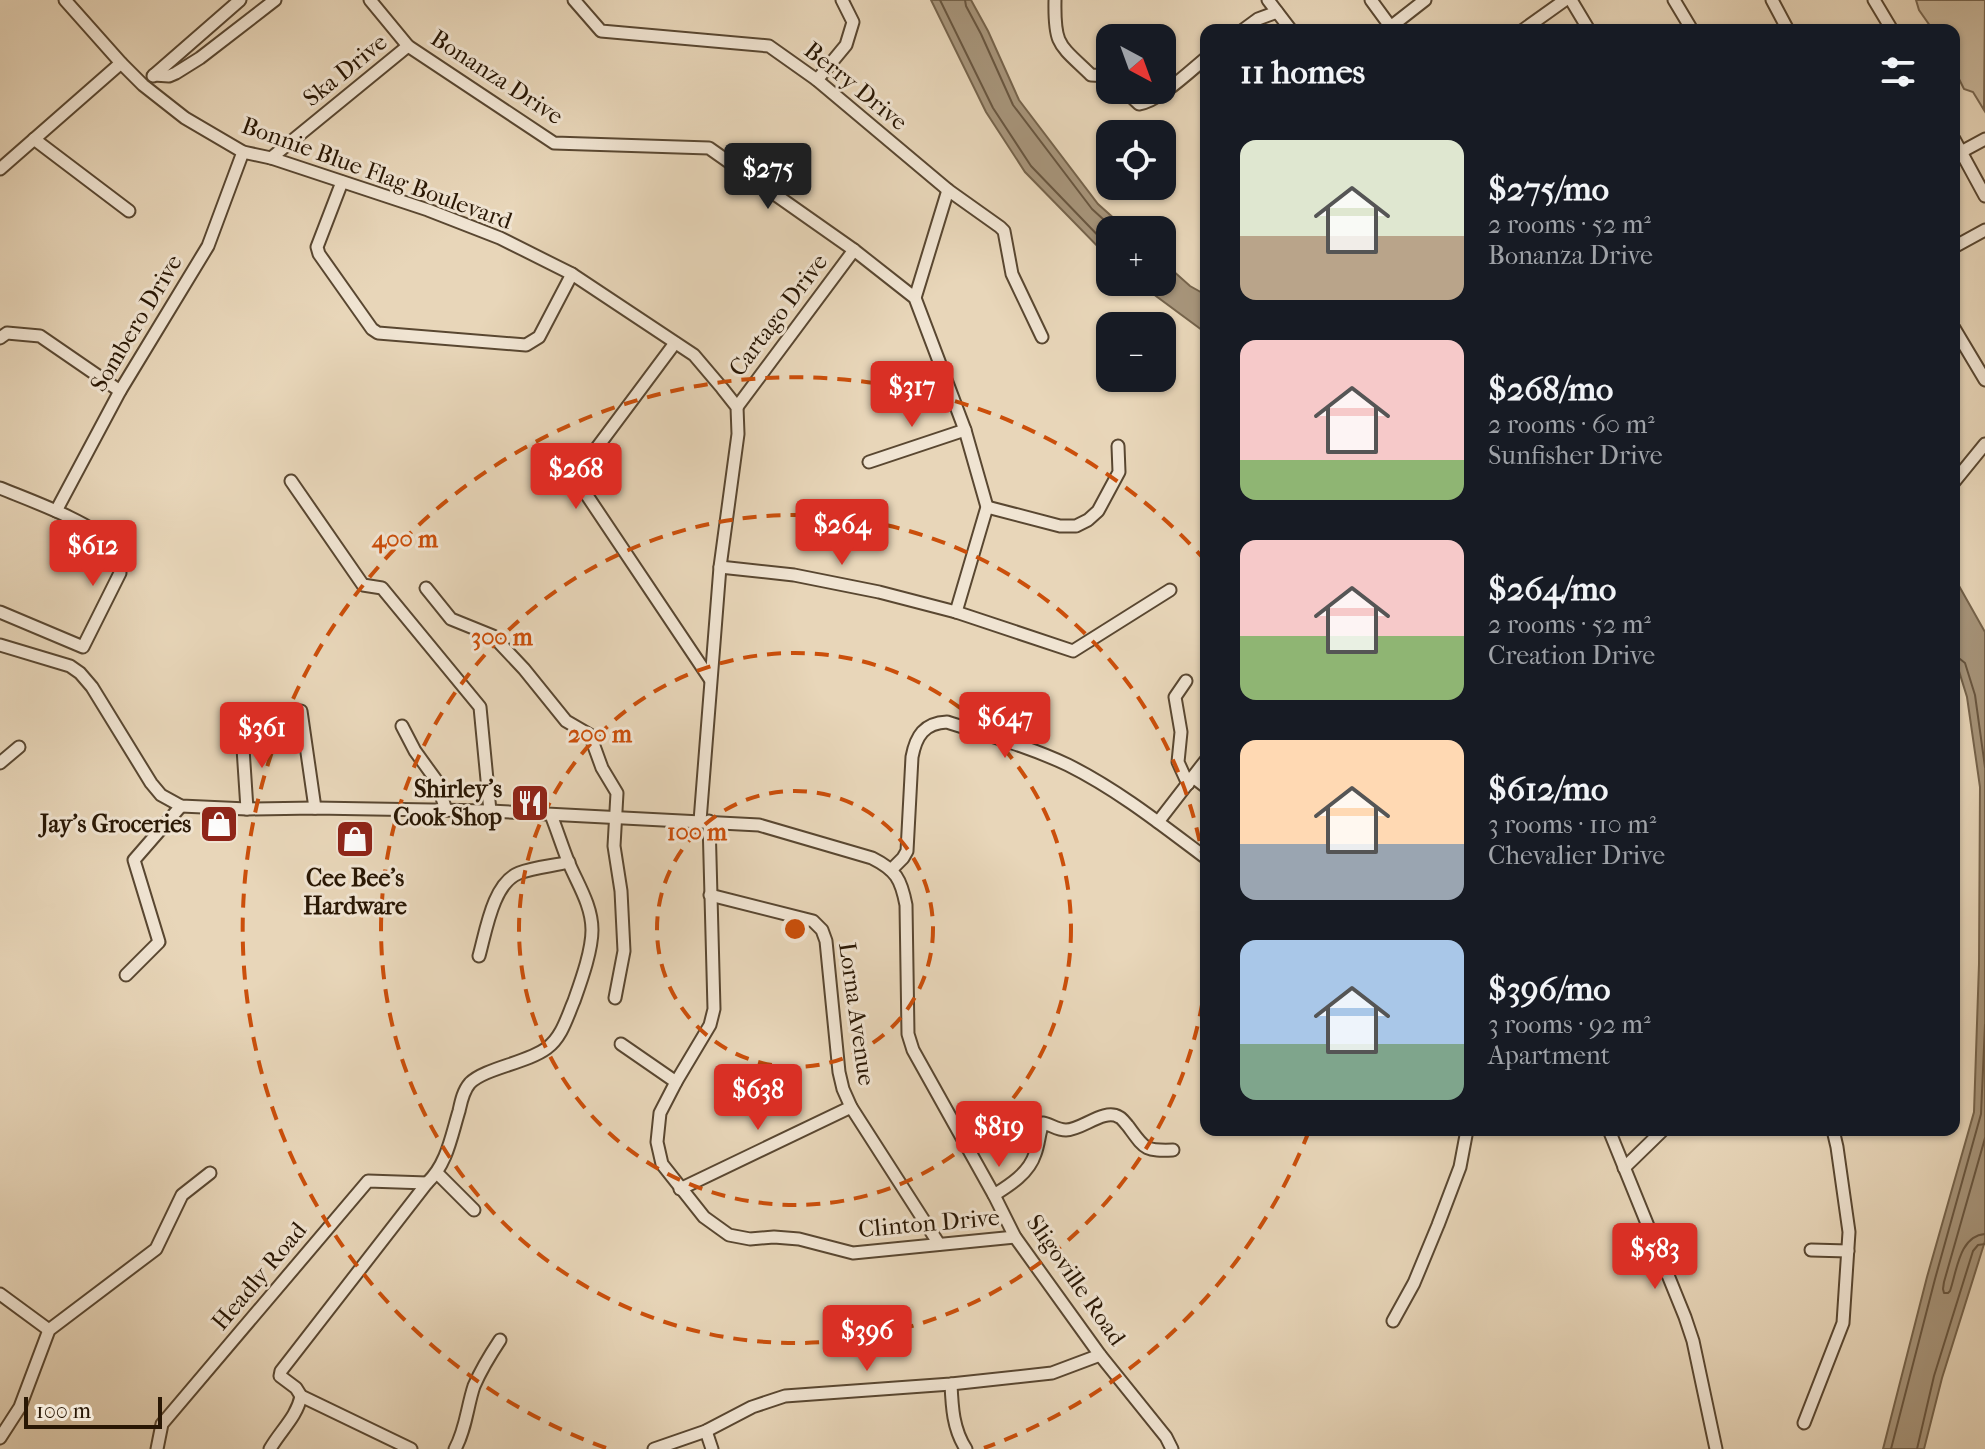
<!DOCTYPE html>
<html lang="en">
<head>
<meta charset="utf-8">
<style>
	:root { --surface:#171b24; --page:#20242c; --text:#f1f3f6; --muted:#9ea1a6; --accent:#d93025 }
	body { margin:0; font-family:"IM FELL French Canon",serif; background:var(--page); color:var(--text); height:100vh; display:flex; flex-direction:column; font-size:30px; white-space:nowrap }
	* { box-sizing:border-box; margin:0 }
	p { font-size:26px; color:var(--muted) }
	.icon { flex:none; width:44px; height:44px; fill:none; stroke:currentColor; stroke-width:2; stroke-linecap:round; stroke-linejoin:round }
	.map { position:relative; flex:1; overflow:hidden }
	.side { position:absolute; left:1200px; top:24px; width:760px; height:1112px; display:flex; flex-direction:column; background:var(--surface); border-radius:16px; box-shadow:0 2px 6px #0004 }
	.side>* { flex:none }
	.needle { width:52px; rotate:139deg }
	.tools { position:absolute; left:1096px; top:24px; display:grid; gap:16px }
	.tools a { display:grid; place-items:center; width:80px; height:80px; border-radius:16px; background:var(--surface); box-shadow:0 2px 6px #0004; font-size:40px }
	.scale { position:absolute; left:24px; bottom:20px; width:138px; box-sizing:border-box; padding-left:8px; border:4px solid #291704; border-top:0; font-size:22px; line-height:28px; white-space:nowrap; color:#291704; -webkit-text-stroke:6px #f0e4d2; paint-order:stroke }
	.price { position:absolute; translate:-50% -68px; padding:0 18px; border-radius:8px; background:var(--accent); color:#fff; font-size:26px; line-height:52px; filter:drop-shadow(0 2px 4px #0008) }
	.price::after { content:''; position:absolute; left:50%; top:48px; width:24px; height:18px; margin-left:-12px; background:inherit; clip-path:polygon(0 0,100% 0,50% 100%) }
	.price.on { background:#222; color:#fff }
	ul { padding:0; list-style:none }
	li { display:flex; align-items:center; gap:24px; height:200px; padding:0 40px }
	li span { display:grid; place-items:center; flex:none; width:224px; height:160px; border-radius:16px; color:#555 }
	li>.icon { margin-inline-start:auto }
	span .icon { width:96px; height:96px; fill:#fffc; stroke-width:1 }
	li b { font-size:34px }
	h2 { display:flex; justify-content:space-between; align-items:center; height:96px; padding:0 40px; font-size:34px }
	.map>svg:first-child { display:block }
	.green { fill:#c8b69a; stroke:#78664f; stroke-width:2 }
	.water { fill:#a7957b; stroke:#75634b; stroke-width:2 }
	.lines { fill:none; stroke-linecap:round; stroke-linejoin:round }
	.shore { stroke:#685640; stroke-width:2 }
	.minor-casing { stroke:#594731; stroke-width:15 }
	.minor { stroke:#f0e4d2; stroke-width:11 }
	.ring { fill:none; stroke:#cb4f0b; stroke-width:4; stroke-dasharray:14 10 }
	.labels { text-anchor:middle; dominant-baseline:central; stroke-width:6; stroke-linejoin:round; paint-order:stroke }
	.street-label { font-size:24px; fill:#291704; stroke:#f0e4d2 }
	.poi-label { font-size:24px; font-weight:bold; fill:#291704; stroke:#f0e4d2; text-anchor:end }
	.centre { fill:#cb4f0b; stroke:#f0e4d2; stroke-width:4 }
	.ring-label { font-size:24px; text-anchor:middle; font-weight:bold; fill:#cb4f0b; stroke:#f0e4d2; stroke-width:6; stroke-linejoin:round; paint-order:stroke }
</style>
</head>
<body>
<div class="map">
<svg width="1985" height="1449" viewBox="0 0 1985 1449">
	<rect width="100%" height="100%" fill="#e8d6b9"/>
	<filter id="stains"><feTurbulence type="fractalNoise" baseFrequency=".0025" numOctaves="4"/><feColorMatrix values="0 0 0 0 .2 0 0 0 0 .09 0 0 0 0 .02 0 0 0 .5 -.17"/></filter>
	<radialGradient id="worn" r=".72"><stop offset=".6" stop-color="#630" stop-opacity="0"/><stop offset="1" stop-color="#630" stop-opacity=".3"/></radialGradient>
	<polygon class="green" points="1916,0 1985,0 1984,110 1973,92 1964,89 1954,69 1954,30 1933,30 1919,10"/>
	<g class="water">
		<polygon points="931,0 971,0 988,31 1019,100 1098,204 1127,230 1110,230 1110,259 1025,172 986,112"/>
		<polygon points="1162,261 1190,286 1206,295 1206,333 1137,282 1162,282"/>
		<polygon points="1954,577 1985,632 1985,1241 1942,1378 1924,1449 1883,1449 1927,1277 1974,1112 1979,964 1980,787 1967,697 1954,655"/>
	</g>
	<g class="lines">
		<g class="shore">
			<polyline points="940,0 993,108 1031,166 1110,248"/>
			<polyline points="965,0 966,6 981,34 1013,105 1092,209 1115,230"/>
			<polyline points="1954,658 1960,659 1965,663 1975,695 1985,767"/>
			<path d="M1985 1138 1944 1282 1943 1289 1944 1293H1948L1950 1291C1957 1271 1959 1236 1985 1234"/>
			<polyline points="1891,1449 1935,1279 1981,1114 1985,1025"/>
			<polyline points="1917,1449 1934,1376 1973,1251 1978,1245 1985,1244"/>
		</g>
		<defs>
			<g id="minor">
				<polyline points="65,0 121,63 143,85 185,118 243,152 271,158 428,210 500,238 572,274 694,355 722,388 737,407 738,434 720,567 700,821"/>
				<polyline points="370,0 408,46 554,143 709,148 854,250 915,298 965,430 987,507 956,612"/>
				<polyline points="574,0 601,31 769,46 817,80 948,190 1000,227 1004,231 1012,274 1042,337"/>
				<path d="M1055 0C1054 46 1059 44 1091 75L1108 76 1110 78"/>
				<polyline points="1268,0 1291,30"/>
				<polyline points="1371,0 1390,26 1393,25 1396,29"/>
				<polyline points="1571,0 1589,30"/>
				<polyline points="1674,0 1692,30"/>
				<polyline points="1772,0 1788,30"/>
				<polyline points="1874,0 1892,30"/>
				<polyline points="1393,25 1425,0"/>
				<polyline points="1243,30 1258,19 1277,12"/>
				<polyline points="1523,30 1565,0"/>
				<polyline points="154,75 169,76 176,73 200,58 275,0"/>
				<polyline points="153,76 240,0"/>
				<polyline points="817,80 846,45 853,22 842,0"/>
				<path d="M1124 90 1139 104C1159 101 1189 72 1206 58"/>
				<polyline points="34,139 129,211"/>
				<polyline points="1954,139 1985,196"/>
				<polyline points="1961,152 1985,139"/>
				<polyline points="271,158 408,46"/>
				<polyline points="0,169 121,63"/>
				<polyline points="342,182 317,247 319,254 372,329 378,333 526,345 539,337 572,274"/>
				<polyline points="1954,247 1985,230"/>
				<polyline points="915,298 948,190"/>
				<polyline points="1954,328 1985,380"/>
				<polyline points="0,338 7,333 40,336 120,391"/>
				<polyline points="675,343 581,469 579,479 580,485 710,679"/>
				<polyline points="737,407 854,250"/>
				<polyline points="869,462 965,430"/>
				<polyline points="291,481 363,585 382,588 480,707 490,811"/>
				<polyline points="1954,482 1985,444"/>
				<path d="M0 488C29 500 91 522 111 544 118 553 120 562 120 573L83 647 0 612"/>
				<polyline points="987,507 1060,526 1076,526 1088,520 1098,511 1119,472 1118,446"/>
				<polyline points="56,511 120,391 208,246 243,152"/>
				<polyline points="720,567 794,575 879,592 956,612 1073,651 1170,590"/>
				<polyline points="426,588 451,619 493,636 524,669 566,721 590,735 602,768 617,793 614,846 621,891 624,951 615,998"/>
				<path d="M0 645 70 666 80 673 92 687 151 783 161 795 181 806 247 809 315 808 490 811 759 825 872 858C896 870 901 879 906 905L908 1034 913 1050 994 1195 1015 1237 1100 1355 1166 1437 1172 1449"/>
				<polyline points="1186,681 1175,697 1181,732 1178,762 1188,784"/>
				<polyline points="301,711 315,808"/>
				<polyline points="402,726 415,751 436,780 446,810"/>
				<polyline points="242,733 247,809"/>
				<polyline points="0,763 19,747"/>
				<polyline points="1193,777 1206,787"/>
				<polyline points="709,821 714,1009 710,1025 676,1082 660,1113 657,1142 662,1164 704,1217 729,1235 750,1239 774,1237 799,1239 853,1253 1015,1237"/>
				<polyline points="1158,822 1206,760"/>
				<path d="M891 870 903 858 907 851 912 757C916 736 924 723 947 722 987 735 1030 747 1068 765 1118 790 1162 825 1206 858"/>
				<polyline points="710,895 813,921 822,930 826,941 839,1072 843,1089 851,1107 939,1244"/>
				<path d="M479 956C486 931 493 883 519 873 535 867 553 866 569 862"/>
				<polyline points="126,975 159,942 134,860 181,806"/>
				<polyline points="621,1044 676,1082"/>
				<polyline points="1609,1130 1685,1317 1693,1341 1716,1449"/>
				<polyline points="1624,1168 1663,1130"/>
				<polyline points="437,1173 474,1210"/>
				<polyline points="680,1189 851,1107"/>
				<path d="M994 1195C1010 1185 1029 1173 1035 1154 1039 1144 1039 1133 1043 1123 1050 1124 1057 1130 1066 1130 1082 1130 1104 1108 1119 1117 1121 1117 1127 1125 1128 1126 1145 1149 1144 1151 1173 1150"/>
				<polyline points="1811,1250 1848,1251"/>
				<polyline points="0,1294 49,1330"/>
				<polyline points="1393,1321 1414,1283 1438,1225 1460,1167 1467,1130"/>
				<path d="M951 1384C952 1407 953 1429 966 1449"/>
				<polyline points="1804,1423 1843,1323 1849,1232 1837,1147 1833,1130"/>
				<polyline points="706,1431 712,1449"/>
				<polyline points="0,1438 20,1407 49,1330 156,1249 182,1195 210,1173"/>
				<polyline points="157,1449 162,1424 368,1181 427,1183"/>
				<path d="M270 1449C280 1431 297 1417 301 1396"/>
				<path d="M411 1449 301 1396 296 1388 280 1376 281 1371 427 1183C447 1164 451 1137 459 1111 461 1102 463 1091 470 1083 485 1068 527 1063 547 1048 562 1037 567 1017 574 1001 581 981 592 951 592 930 592 905 577 883 568 861 562 846 557 830 551 815"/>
				<path d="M455 1449C466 1429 467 1407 474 1386 481 1370 490 1355 500 1340"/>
				<polyline points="654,1449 706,1431 752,1407 785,1396 951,1384 1052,1373 1100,1355"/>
			</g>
		</defs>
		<use href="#minor" class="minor-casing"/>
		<use href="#minor" class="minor"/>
	</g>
	<g class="ring">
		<circle cx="795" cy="929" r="138"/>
		<circle cx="795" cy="929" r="276"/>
		<path d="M1206 979A414 414 0 1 1 1206 879"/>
		<path d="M1309 1131A552 552 0 0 1 984 1448M606 1448A552 552 0 1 1 1205 560"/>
	</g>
	<defs>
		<symbol id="restaurant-square" viewBox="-11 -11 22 22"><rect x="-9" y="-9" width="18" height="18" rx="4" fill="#8f2418" stroke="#f0e4d2"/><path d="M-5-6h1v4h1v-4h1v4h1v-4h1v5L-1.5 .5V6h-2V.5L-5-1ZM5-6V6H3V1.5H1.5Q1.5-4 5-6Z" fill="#fff"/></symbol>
		<symbol id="shop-square" viewBox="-11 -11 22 22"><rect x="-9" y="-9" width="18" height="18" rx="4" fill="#8f2418" stroke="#f0e4d2"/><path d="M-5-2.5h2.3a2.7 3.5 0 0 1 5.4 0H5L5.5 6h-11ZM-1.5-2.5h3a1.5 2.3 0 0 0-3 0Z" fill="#fff"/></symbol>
	</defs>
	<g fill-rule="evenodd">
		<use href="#restaurant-square" x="508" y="781" width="44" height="44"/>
		<use href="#shop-square" x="197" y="802" width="44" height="44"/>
		<use href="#shop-square" x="333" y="817" width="44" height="44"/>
	</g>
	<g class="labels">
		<g class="street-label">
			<text transform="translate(345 70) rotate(-39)">Ska Drive</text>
			<text transform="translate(497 77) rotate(33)">Bonanza Drive</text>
			<text transform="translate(856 86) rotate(39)">Berry Drive</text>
			<text transform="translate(377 173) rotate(20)">Bonnie Blue Flag Boulevard</text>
			<text transform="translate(778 315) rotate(-53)">Cartago Drive</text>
			<text transform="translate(136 323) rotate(-59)">Sombero Drive</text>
			<text transform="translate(857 1014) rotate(82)">Lorna Avenue</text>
			<text transform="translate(929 1223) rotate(-5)">Clinton Drive</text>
			<text transform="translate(259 1276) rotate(-50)">Headly Road</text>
			<text transform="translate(1076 1280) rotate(55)">Sligoville Road</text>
		</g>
		<g class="poi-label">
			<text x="502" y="789">Shirley's<tspan x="502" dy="28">Cook Shop</tspan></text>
			<text x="191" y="824">Jay's Groceries</text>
			<text x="355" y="878" text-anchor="middle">Cee Bee's<tspan x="355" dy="28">Hardware</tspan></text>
		</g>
	</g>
	<circle cx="795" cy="929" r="12" class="centre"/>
	<g class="ring-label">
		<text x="405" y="547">400 m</text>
		<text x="502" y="645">300 m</text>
		<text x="600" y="742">200 m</text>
		<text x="697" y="840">100 m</text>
	</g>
	<rect width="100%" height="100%" filter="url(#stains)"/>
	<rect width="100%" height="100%" fill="url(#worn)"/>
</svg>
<div class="tools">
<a><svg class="needle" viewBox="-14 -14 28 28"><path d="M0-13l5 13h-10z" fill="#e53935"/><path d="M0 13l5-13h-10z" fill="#9ea1a6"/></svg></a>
<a><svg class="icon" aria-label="locate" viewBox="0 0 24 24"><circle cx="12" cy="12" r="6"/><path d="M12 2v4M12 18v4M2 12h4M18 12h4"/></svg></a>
<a>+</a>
<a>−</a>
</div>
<div class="scale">100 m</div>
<b class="price on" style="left:768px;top:211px">$275</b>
<b class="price" style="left:912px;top:429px">$317</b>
<b class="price" style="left:576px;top:511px">$268</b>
<b class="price" style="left:842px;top:567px">$264</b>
<b class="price" style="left:93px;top:588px">$612</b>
<b class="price" style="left:1005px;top:760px">$647</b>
<b class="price" style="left:262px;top:770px">$361</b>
<b class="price" style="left:758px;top:1132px">$638</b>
<b class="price" style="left:999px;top:1169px">$819</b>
<b class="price" style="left:1655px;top:1291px">$583</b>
<b class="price" style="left:867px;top:1373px">$396</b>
<section class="side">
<h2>11 homes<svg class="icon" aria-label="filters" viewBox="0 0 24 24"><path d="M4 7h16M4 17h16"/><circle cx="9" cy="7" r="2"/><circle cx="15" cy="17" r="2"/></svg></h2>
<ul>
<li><span style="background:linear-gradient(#dfe7d0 60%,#b9a48a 0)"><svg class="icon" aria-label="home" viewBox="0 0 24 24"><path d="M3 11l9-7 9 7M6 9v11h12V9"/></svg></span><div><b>$275/mo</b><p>2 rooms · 52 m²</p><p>Bonanza Drive</p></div></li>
<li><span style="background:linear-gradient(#f6c9c9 75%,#8fb573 0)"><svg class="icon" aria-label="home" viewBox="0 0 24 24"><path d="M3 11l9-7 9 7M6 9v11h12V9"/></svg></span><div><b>$268/mo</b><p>2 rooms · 60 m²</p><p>Sunfisher Drive</p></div></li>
<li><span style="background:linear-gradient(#f6c9c9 60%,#8fb573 0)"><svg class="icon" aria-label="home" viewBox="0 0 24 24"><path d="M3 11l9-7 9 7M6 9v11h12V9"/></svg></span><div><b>$264/mo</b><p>2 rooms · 52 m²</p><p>Creation Drive</p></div></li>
<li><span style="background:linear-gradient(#ffd9b3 65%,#9aa5b1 0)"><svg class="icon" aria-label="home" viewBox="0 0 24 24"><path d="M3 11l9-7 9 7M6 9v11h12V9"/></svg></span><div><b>$612/mo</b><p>3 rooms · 110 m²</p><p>Chevalier Drive</p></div></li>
<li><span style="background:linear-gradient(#a9c7e8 65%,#7fa58c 0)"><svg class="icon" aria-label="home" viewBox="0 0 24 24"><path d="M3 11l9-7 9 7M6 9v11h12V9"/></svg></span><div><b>$396/mo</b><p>3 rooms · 92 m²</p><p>Apartment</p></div></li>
</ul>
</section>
</div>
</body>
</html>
